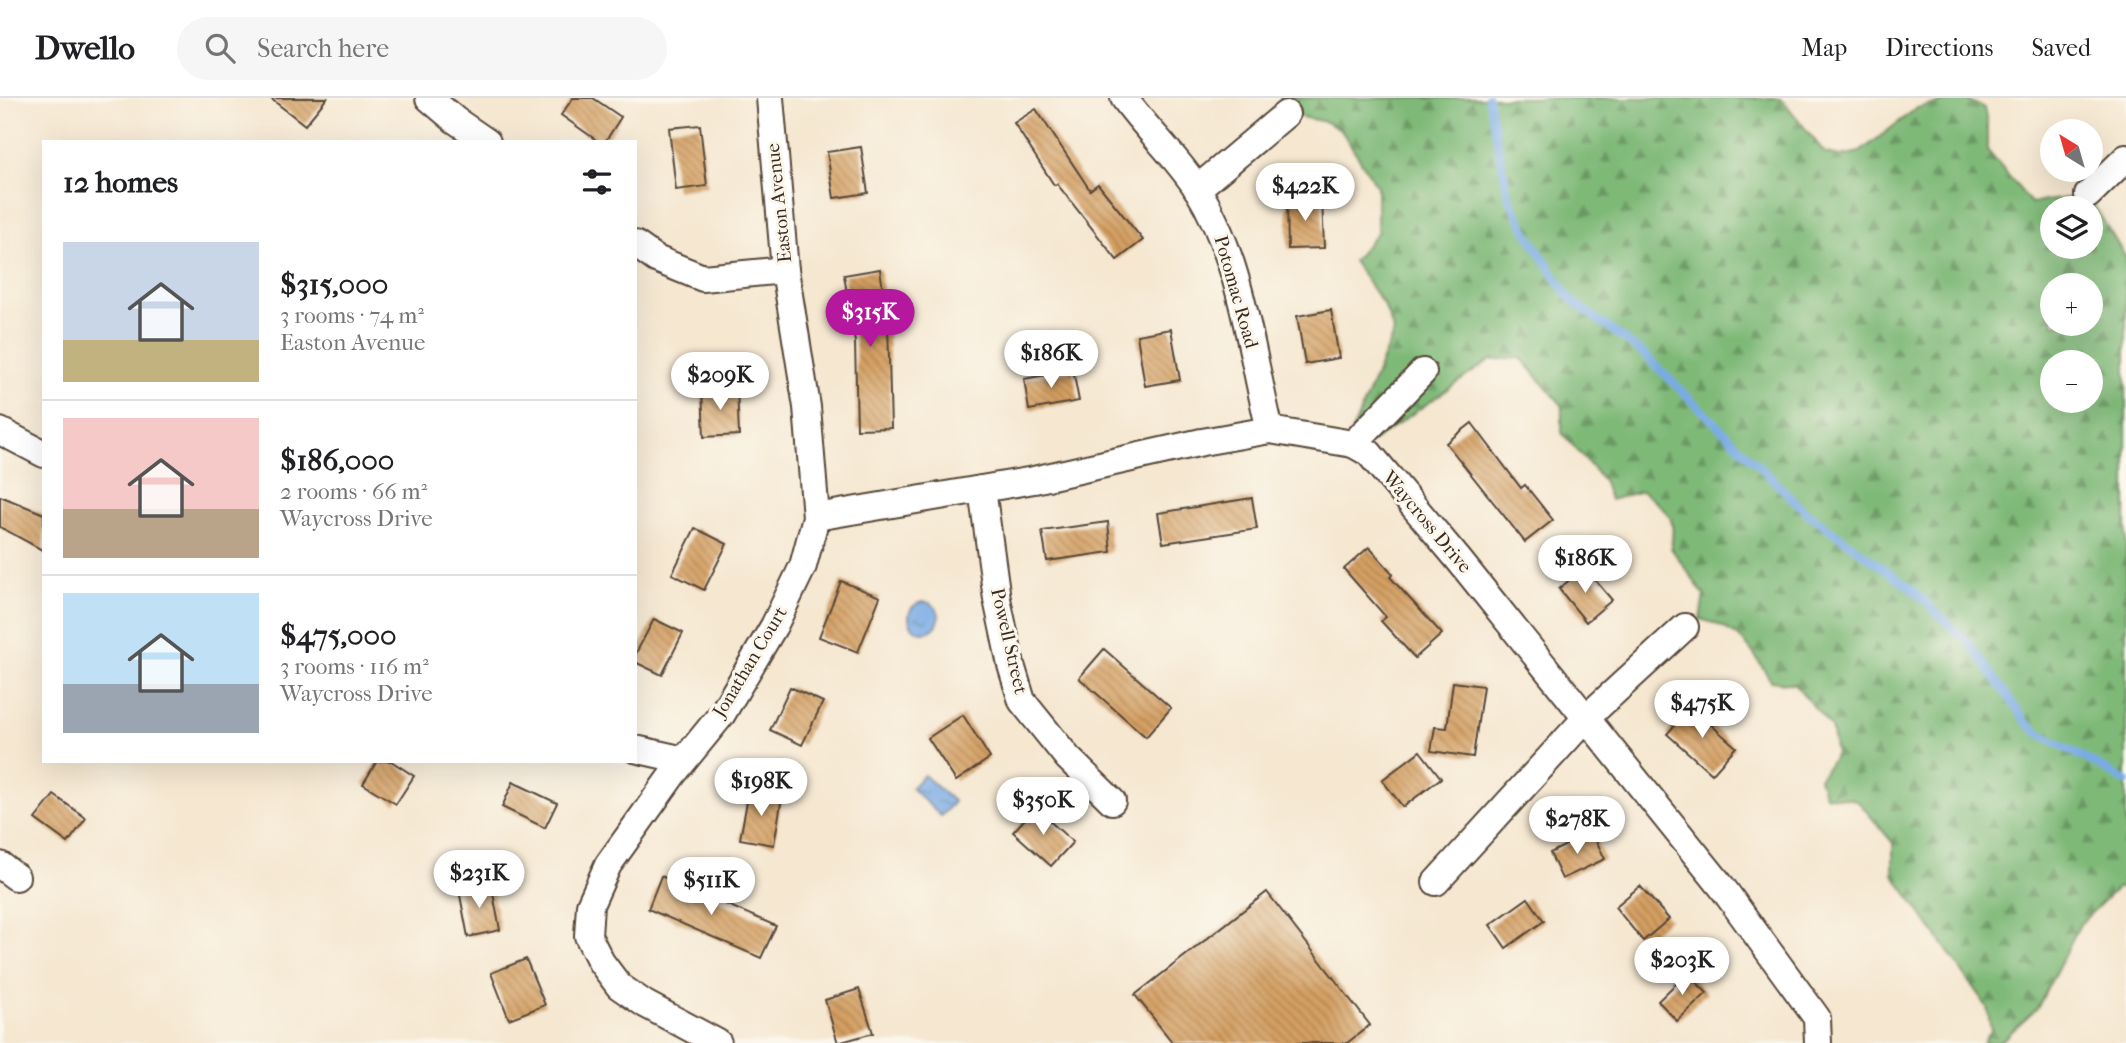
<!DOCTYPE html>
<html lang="en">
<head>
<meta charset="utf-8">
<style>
	:root { --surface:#fff; --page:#f6f6f6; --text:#202124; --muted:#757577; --line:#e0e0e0; --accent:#b5179e }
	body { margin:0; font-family:"IM FELL French Canon",serif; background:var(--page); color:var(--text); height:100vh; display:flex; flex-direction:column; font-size:26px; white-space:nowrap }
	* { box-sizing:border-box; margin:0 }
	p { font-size:23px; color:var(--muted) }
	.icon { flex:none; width:38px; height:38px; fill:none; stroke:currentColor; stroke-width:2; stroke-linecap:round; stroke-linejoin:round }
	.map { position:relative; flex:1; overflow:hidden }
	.panel { position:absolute; left:42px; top:42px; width:595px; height:623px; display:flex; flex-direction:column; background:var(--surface); border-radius:0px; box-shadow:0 7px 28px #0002 }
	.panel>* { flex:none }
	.needle { width:46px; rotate:323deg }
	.tools { position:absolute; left:2040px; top:21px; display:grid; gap:14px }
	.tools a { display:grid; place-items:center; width:63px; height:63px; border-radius:50%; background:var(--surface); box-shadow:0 7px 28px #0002; font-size:35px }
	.price { position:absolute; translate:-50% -60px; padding:0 16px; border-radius:24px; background:#fff; color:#222; font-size:23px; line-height:46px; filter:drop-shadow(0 2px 4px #0008) }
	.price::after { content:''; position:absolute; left:50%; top:42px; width:21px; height:16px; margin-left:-10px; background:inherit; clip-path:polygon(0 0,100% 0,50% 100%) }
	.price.on { background:var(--accent); color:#fff }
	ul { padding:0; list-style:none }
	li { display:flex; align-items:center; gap:21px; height:175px; padding:0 21px }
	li+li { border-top:2px solid var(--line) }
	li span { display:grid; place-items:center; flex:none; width:196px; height:140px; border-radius:0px; color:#555 }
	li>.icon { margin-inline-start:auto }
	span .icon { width:84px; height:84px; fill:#fffc; stroke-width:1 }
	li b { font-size:30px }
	h2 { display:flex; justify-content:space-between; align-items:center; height:84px; padding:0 21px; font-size:30px }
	header { display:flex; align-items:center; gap:42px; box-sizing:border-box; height:98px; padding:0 35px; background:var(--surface); border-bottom:2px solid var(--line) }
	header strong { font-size:33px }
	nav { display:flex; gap:38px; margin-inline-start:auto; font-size:24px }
	.search { width:490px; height:63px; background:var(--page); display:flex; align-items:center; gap:18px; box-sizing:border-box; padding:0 24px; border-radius:38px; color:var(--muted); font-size:26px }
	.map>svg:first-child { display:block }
	.forest { fill:url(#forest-firs); stroke:#5d724b; stroke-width:2; fill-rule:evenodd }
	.water { fill:url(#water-ripples); stroke:#5a6a82; stroke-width:2 }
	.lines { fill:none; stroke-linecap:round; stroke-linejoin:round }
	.stream { stroke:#7aabe5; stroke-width:8 }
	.building { fill:url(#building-back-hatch) }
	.street-casing { stroke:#574639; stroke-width:30 }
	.street { stroke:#fff; stroke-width:26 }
	.labels { text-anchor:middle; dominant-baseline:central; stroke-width:6; stroke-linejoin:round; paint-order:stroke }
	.street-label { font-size:19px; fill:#3b2a1e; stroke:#fbf7ec }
</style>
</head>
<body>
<header>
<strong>Dwello</strong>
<div class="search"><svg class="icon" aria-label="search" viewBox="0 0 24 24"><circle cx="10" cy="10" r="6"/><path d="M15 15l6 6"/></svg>Search here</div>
<nav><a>Map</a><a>Directions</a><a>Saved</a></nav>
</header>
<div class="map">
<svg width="2126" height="945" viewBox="0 0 2126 945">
	<defs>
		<pattern id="forest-firs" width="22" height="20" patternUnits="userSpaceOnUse" patternTransform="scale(1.75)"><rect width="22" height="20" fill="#7fb978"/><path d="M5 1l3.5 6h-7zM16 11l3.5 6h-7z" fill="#699762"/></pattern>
		<pattern id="water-ripples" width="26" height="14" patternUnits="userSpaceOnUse" patternTransform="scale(1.75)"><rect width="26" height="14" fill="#7aabe5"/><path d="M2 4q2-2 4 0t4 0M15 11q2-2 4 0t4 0" fill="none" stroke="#658bb9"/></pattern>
		<pattern id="building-back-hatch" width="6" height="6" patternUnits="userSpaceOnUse" patternTransform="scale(1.75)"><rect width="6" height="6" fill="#d49f62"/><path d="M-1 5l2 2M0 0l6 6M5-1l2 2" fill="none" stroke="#ad8250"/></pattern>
	</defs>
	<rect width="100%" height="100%" fill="#fbf7ec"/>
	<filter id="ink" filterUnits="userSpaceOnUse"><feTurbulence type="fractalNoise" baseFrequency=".0143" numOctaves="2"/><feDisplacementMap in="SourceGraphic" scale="14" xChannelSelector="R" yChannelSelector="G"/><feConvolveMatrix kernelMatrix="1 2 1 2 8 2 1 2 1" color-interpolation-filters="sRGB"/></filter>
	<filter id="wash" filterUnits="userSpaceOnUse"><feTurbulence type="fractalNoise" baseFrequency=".00686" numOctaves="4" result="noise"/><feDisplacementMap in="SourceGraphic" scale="28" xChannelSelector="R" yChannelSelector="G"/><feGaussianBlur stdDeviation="1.57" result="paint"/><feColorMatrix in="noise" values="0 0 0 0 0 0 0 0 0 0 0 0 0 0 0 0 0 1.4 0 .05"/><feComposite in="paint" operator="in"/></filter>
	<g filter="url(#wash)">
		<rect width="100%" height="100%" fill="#f5e7d0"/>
		<path class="forest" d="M1289 0H1781L1825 55 1841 58 1860 54 1917 10 1963 0 1984 10 1987 23V52L2031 105 2088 97 2126 160V789L2117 790 2080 826 2037 911 1999 945H1983L1991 933 1987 909 1893 776V745L1857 702 1825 697 1819 680 1836 656 1831 629 1795 586 1771 583C1750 549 1741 531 1700 521L1704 497 1671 450C1677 415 1667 414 1642 393L1610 402 1603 382 1562 335V307L1521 260 1490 262 1366 348 1349 340 1394 234 1385 209 1353 163 1377 135V88L1341 32 1326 24 1286 16ZM2053 110H2091V149H2053ZM2053 187H2091V226H2053ZM2053 264H2091V303H2053Z"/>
		<g class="water">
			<circle cx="924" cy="519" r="15"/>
			<polygon points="924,677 954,704 941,718 911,690"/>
		</g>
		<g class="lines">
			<polyline class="stream" points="1488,0 1509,100 1529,138 1570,201 1644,256 1806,414 1911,490 1970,546 2026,624 2037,634 2126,683"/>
		</g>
		<g id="blocks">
			<g class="building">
				<polygon points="270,0 327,0 305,27"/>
				<polygon points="573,0 593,0 621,19 605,44 599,44 561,17"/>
				<polygon points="1036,11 1090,92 1098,86 1143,142 1117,162 1057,86 1054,87 1014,25"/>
				<polygon points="700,27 707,88 676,92 669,30"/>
				<polygon points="861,49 868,95 834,100 827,54"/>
				<polygon points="1322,99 1324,150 1288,151 1287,100"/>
				<polygon points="880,171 888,226 891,330 857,331 855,244 844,177"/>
				<polygon points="1331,212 1339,260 1305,266 1297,218"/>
				<polygon points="1171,231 1180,282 1145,288 1137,237"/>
				<polygon points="1073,272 1079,303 1029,312 1024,281"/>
				<polygon points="737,289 739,337 704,339 702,290"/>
				<polygon points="1472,325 1521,390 1525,387 1553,422 1525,444 1446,345"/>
				<polygon points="0,398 44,416 44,453 0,429"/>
				<polygon points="1252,400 1257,431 1163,445 1158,415"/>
				<polygon points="1108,424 1111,454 1047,463 1042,433"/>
				<polygon points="695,430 727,446 704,492 672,476"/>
				<polygon points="1369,449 1393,476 1390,479 1442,536 1415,560 1381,523 1386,519 1344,471"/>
				<polygon points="1584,469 1612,502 1586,524 1559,491"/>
				<polygon points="841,483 880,499 858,554 819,539"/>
				<polygon points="654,521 683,535 662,577 635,564 635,557"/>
				<polygon points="1104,551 1171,610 1146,639 1079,580"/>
				<polygon points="1453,584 1483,588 1473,659 1431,653 1435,629 1447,630"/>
				<polygon points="790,589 823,604 802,647 770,632"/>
				<polygon points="1691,609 1736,649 1712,676 1667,636"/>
				<polygon points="963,617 990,660 956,683 928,640"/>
				<polygon points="1420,653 1441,680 1403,709 1382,682"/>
				<polygon points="377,663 391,663 414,678 396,706 363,686"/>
				<polygon points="513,684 557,705 545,730 502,709"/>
				<polygon points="749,693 782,699 774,747 740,741"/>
				<polygon points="54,697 86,720 68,745 35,721"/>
				<polygon points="1035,710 1073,744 1051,768 1013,734"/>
				<polygon points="1592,734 1605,761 1562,781 1550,755"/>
				<polygon points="661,778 776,828 761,860 648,811"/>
				<polygon points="491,785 500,832 468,839 459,792"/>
				<polygon points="1640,788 1669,821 1643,843 1615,809"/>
				<polygon points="1267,794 1370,927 1347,945 1173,945 1135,897"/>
				<polygon points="1528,800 1544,823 1506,850 1490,827"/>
				<polygon points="526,861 545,907 509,921 491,875"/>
				<polygon points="1687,875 1707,895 1677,923 1658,903"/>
				<polygon points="859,891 873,935 838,945 825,902"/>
			</g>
		</g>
	</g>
	<g filter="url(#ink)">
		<use href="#blocks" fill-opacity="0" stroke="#574639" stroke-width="2"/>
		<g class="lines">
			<defs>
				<g id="street">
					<polyline points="429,0 455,22 487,44"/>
					<path d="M1124 0C1147 32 1177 59 1198 92 1242 164 1250 251 1270 332"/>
					<polyline points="1197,91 1286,16"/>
					<polyline points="2088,97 2126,60"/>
					<polyline points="635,146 656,161 703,180 785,172"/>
					<polyline points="0,333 44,356"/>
					<polyline points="1353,346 1423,274"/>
					<polyline points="982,391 997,501 1011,567 1022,603 1068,660 1112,703"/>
					<polyline points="816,419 1034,382 1202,344 1270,332 1353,346 1369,355 1458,461 1722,789 1817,920 1818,945"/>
					<polyline points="635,651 684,662"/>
					<polyline points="0,767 16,779"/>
					<polyline points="1436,784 1586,620 1685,529"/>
					<polyline points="718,945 645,906 619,888 601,864 588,838 590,807 608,767 673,676 722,616 774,528 803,468 816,419 807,309 785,172 770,0"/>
				</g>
			</defs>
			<use href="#street" class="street-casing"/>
			<use href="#street" class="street"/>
		</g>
	</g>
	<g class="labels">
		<g class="street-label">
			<text transform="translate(779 105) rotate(-96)">Easton Avenue</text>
			<text transform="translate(1236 194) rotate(74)">Potomac Road</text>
			<text transform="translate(1427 424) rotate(50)">Waycross Drive</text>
			<text transform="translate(1009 543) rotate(77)">Powell Street</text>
			<text transform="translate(750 564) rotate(-59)">Jonathan Court</text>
		</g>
	</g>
</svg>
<div class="tools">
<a><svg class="needle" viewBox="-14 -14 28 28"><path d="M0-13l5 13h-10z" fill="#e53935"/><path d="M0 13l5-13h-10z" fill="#757577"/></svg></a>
<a><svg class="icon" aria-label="layers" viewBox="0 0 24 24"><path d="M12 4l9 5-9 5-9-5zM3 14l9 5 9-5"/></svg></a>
<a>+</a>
<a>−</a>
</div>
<b class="price" style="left:1305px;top:125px">$422K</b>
<b class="price on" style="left:870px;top:251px">$315K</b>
<b class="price" style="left:1051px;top:292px">$186K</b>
<b class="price" style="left:720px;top:314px">$209K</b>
<b class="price" style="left:1585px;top:497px">$186K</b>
<b class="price" style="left:1702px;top:642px">$475K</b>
<b class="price" style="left:761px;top:720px">$198K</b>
<b class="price" style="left:1043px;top:739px">$350K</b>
<b class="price" style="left:1577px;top:758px">$278K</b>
<b class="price" style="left:479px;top:812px">$231K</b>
<b class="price" style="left:711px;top:819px">$511K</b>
<b class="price" style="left:1682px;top:899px">$203K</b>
<section class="panel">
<h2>12 homes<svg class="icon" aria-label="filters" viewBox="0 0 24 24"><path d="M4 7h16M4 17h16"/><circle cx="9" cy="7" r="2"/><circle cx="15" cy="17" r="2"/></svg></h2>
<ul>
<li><span style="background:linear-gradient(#c9d6e8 70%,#c2b280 0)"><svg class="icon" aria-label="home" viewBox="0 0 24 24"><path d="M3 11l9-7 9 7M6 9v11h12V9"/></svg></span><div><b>$315,000</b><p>3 rooms · 74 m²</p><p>Easton Avenue</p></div></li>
<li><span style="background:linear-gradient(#f6c9c9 65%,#b9a48a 0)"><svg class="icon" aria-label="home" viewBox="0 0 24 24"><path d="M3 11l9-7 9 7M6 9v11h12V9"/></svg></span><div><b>$186,000</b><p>2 rooms · 66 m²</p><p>Waycross Drive</p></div></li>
<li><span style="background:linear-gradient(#bfe0f5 65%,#9aa5b1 0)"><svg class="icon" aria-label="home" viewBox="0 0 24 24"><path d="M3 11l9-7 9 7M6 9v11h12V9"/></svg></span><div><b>$475,000</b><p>3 rooms · 116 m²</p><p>Waycross Drive</p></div></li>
</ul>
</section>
</div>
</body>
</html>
